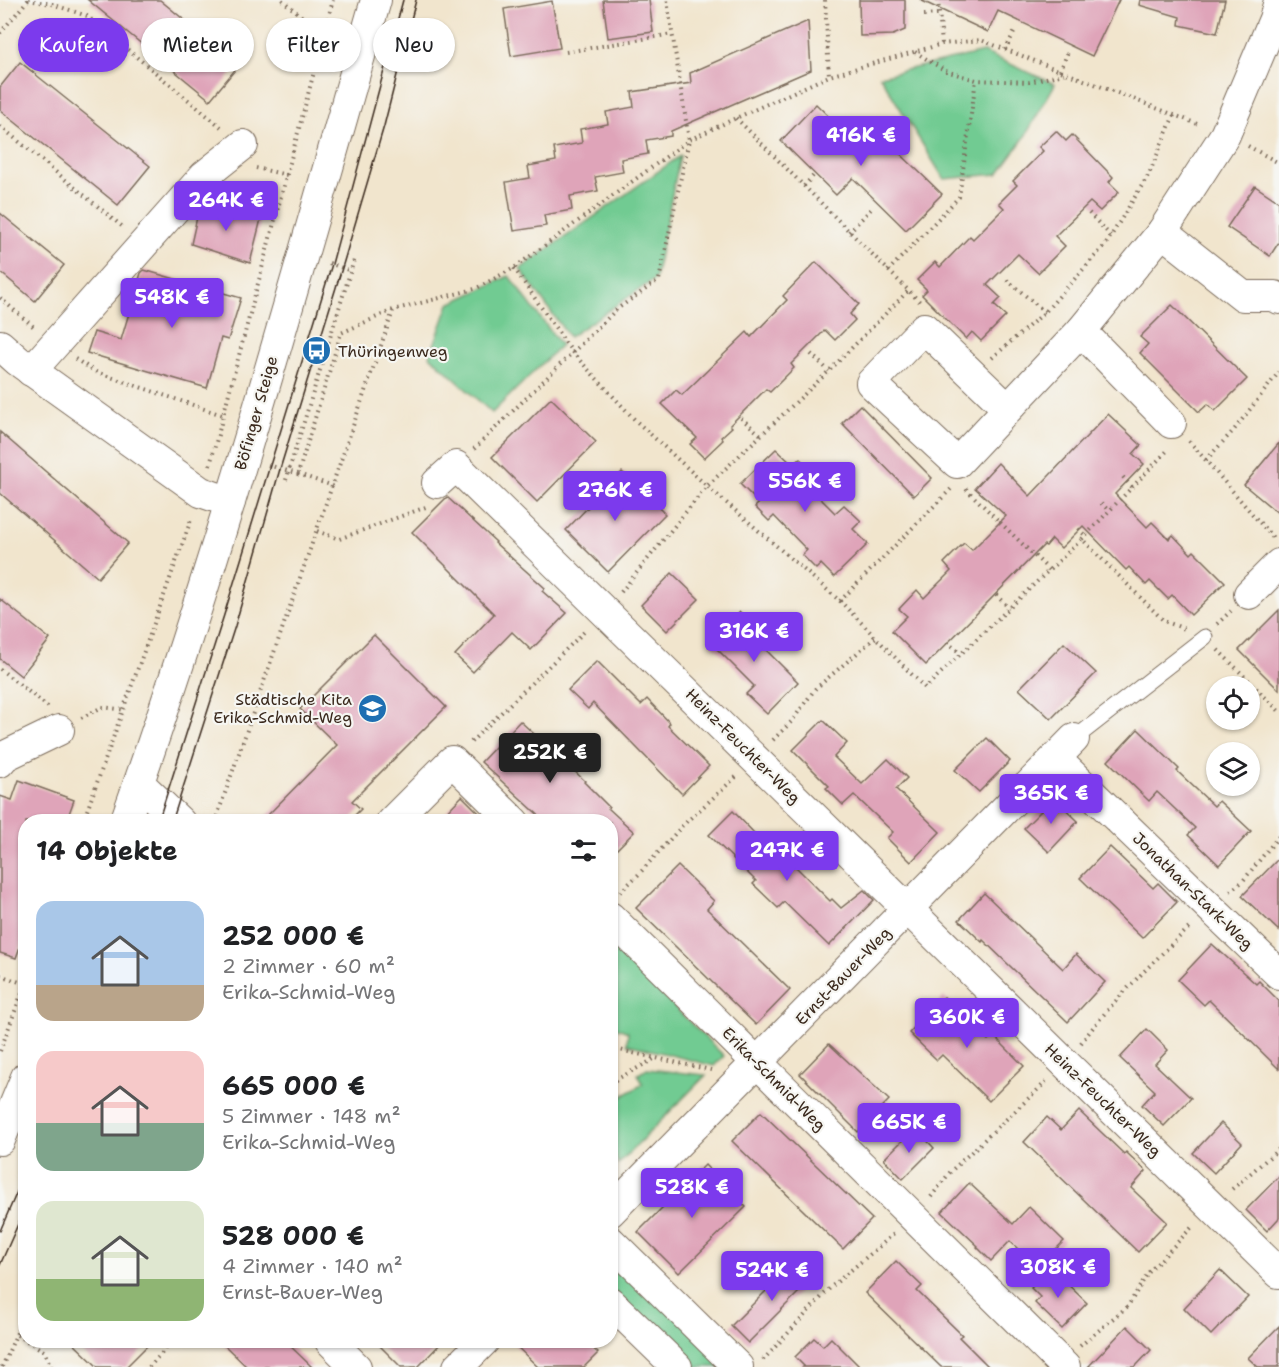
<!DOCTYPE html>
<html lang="de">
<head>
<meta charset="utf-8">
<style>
	:root { --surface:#fff; --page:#f6f6f6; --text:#202124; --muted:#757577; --accent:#7c3aed }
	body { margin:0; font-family:"Shantell Sans",sans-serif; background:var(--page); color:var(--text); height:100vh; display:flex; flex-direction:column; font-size:22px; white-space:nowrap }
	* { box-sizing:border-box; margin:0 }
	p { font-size:20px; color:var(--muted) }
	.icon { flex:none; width:33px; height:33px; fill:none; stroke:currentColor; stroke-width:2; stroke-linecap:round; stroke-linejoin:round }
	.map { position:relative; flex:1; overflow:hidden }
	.drawer { position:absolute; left:18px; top:814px; width:600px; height:534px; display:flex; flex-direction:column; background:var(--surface); border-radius:24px; box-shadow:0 2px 4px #0004 }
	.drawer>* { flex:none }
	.hud { position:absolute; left:18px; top:18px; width:600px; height:54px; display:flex; gap:12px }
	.fabs { position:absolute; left:1206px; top:676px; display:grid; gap:12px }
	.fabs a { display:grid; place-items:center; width:54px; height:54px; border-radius:50%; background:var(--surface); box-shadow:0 2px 4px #0004; font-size:30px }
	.price { position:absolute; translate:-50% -51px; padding:0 14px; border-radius:6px; background:var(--accent); color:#fff; font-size:20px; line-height:39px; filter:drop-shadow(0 2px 3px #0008) }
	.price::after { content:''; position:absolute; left:50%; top:36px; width:18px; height:14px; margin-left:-9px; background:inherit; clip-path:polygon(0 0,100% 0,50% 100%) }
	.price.on { background:#222; color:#fff }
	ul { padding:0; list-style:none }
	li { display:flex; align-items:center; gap:18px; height:150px; padding:0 18px }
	li span { display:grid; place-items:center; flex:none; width:168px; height:120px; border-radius:18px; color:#555 }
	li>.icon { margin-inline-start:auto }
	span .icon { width:72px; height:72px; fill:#fffc; stroke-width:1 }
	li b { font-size:26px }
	h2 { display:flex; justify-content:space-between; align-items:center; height:72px; padding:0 18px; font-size:26px }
	.tag { padding:0 21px; border-radius:27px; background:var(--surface); box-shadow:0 2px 4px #0004; font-size:21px; line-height:54px }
	.tag.on { background:var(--accent); color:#fff }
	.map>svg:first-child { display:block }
	.green { fill:#71cb92; stroke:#567a58; stroke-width:1.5 }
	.building { fill:#dfa4b9 }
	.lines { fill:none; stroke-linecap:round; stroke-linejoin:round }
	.service-casing { stroke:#7b6b5b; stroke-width:17 }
	.minor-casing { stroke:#7b6b5b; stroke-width:32 }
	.path { stroke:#7b6b5b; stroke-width:4; stroke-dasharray:1.5 4.5; stroke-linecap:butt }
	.service { stroke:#fff; stroke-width:15 }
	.minor { stroke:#fff; stroke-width:30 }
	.tram { stroke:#3b2a1e; stroke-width:1.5 }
	.labels { text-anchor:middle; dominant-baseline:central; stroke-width:4.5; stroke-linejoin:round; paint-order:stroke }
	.poi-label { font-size:16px; fill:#3b2a1e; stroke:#f6f6f2; text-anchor:start }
	.street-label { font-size:16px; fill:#3b2a1e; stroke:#f6f6f2 }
</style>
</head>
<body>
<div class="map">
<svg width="1279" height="1367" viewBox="0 0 1279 1367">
	<rect width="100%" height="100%" fill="#f6f6f2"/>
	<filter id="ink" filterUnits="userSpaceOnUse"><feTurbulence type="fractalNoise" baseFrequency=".0167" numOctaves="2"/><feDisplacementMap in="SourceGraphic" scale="12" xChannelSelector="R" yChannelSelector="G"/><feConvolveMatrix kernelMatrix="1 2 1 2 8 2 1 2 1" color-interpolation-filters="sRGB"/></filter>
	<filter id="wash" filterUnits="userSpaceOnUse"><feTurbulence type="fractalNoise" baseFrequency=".008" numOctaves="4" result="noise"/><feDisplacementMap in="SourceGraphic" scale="24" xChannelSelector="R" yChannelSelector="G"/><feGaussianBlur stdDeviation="1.35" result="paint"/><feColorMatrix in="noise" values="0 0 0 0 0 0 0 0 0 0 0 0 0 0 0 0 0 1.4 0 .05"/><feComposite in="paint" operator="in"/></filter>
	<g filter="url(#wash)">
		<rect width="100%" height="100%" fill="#f1e5cd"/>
		<g class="green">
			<polygon points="983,52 1055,84 1024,138 998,174 944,179 880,76"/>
			<polygon points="680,156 655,279 569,337 520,269"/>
			<polygon points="509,276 561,345 492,413 430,356 449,304"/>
			<polygon points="611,944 724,1056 714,1066 627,1044 628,1032 615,1027 614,983 611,982"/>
			<polygon points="647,1069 706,1075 618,1164 611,1143 611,1103 643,1084 638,1074"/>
			<polygon points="623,1264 728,1367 691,1367 611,1289 610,1278"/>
		</g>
		<g id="blocks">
			<g class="building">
				<polygon points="88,0 160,0 239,65 210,100"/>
				<polygon points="603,0 649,0 653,32 608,38"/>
				<polygon points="859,0 905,0 905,30 893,35 860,36"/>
				<polygon points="920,0 1119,0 1092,56 998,11 988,32"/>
				<polygon points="1140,0 1225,0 1217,33 1179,25 1180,17 1139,5"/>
				<polygon points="552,1 560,48 511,56 504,9"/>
				<polygon points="808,21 811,70 671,131 671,136 646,140 648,154 621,159 623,172 595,177 598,191 570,196 572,210 544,215 546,226 514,231 506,182 530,178 528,166 556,161 554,148 582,143 580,129 608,124 606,112 634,107 632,92 691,83 690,73"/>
				<polygon points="20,62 150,166 118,205 0,110 0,87"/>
				<polygon points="816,104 869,156 886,140 942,194 906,230 853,178 836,195 781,141"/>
				<polygon points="1056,131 1066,141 1072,135 1113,177 1109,182 1119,192 1100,211 1090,202 1055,236 1065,246 1038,273 1018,254 987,285 1001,298 994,305 1006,316 981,341 972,332 966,339 922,295 927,290 917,280 935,262 940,267 970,236 973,239 1004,208 999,203 1017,185 1013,181 1043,151 1039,147"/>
				<polygon points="1255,186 1279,202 1279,242 1270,256 1227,227"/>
				<polygon points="202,204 261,219 250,263 191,244 199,208"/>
				<polygon points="0,213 64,265 35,301 0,272"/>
				<polygon points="816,262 859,304 850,314 855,320 835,340 825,330 791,364 794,368 770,392 766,389 730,425 732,427 721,437 723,440 704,458 690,444 697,438 662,404 676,390 682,395 747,332 751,337 787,300 783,296"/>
				<polygon points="144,270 241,298 228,340 221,338 207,388 87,353 94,332 121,340 141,273"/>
				<polygon points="1172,305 1247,379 1215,411 1208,404 1199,412 1140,353 1148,344 1140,337"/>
				<polygon points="551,398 596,442 537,502 492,457"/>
				<polygon points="860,405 932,478 914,496 842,423"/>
				<polygon points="1108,414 1141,445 1133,454 1144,464 1115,494 1147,527 1152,522 1169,539 1173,535 1191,554 1194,551 1225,582 1191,615 1172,595 1168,599 1150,581 1146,585 1129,567 1126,570 1083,526 1061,548 1052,539 1046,546 1044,545 926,665 892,631 907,616 899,609 917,590 924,598 951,571 944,563 964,543 972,550 1006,516 975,488 998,463 1030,496"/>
				<polygon points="0,432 128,543 98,578 0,493"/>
				<polygon points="1279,443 1279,514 1244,485"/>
				<polygon points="776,449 793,465 800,459 817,475 807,485 835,513 844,505 861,521 853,529 868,544 834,577 821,564 816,569 802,555 807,550 774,516 769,521 755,507 759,503 740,484"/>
				<polygon points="622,472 665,514 608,572 566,530"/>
				<polygon points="447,497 496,542 495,543 545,588 542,591 567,613 531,650 512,632 473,672 455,655 494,614 412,532"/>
				<polygon points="672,573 699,599 667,631 641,605"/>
				<polygon points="0,599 50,639 21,676 0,659"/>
				<polygon points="1279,610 1279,690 1239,650"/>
				<polygon points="740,612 762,634 756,640 798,682 767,714 746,694 754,686 710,642"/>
				<polygon points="374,635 446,707 352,801 361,809 348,822 261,822 337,745 300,709"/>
				<polygon points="1064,643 1096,673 1051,719 1019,689"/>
				<polygon points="597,661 641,705 647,699 670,723 668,726 709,766 682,794 593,703 588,709 568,690"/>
				<polygon points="823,720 847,743 834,757 862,784 888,759 907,778 896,789 940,832 911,862 887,838 893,832 854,795 843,805 826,788 829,786 793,750"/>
				<polygon points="520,721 585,781 584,782 609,807 608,808 634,832 610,856 610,822 546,822 481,762"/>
				<polygon points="1138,729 1179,769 1177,771 1214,806 1219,801 1251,831 1219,865 1188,835 1195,828 1157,792 1149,801 1108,761"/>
				<polygon points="987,738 1010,761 979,792 955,770"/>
				<polygon points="19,780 74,800 66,822 26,822 26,930 16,958 0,953 0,796 12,800"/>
				<polygon points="462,796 488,822 437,822"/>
				<polygon points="1054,798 1078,821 1049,852 1024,828"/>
				<polygon points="733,811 756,835 755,836 787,868 792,863 830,901 832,899 841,908 864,890 874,900 829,946 784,902 778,908 753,884 756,881 709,835"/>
				<polygon points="1110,847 1153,888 1158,883 1177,902 1142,938 1080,878"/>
				<polygon points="1279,858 1279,931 1242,896"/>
				<polygon points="678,866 714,901 707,909 790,990 756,1025 636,908"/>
				<polygon points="984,893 1063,969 1076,954 1105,982 1068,1022 983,940 982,942 959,920"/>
				<polygon points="1212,944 1256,984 1259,981 1279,1001 1279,1069 1209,1000 1204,1005 1178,980"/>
				<polygon points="944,997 988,1040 993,1035 1024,1066 989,1101 942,1055 937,1060 909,1033"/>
				<polygon points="1147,1029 1168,1050 1155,1064 1191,1098 1164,1126 1142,1105 1155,1091 1120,1058"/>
				<polygon points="829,1044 889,1100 858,1132 800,1074"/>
				<polygon points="1079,1111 1124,1154 1126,1152 1146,1171 1131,1188 1167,1222 1138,1252 1024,1142 1047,1117 1061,1130"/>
				<polygon points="761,1112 872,1219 843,1249 732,1141"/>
				<polygon points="1221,1123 1242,1143 1214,1173 1193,1153"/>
				<polygon points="915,1128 934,1148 903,1179 884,1159"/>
				<polygon points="705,1165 746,1207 679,1273 638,1232"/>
				<polygon points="1279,1176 1279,1218 1267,1231 1246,1210"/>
				<polygon points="969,1183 1013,1224 1029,1207 1064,1241 1037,1268 1010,1241 991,1261 977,1247 978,1246 942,1212"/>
				<polygon points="796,1261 813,1278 748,1343 731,1326"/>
				<polygon points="896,1261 922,1286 917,1291 962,1335 959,1337 989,1367 941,1367 865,1293"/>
				<polygon points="1051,1268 1087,1303 1062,1329 1035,1303 1040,1297 1031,1288"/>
				<polygon points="1220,1270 1248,1297 1211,1335 1184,1308"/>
				<polygon points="1127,1326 1151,1350 1135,1367 1088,1367"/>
				<polygon points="1279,1326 1279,1367 1258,1367 1248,1358"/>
				<polygon points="814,1338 823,1346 831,1338 860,1367 803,1367 804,1366 795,1357"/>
				<polygon points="71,1341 152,1341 126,1367 98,1367"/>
				<polygon points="220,1341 285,1341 312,1367 247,1367"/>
				<polygon points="375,1341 443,1341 418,1367 401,1367"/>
				<polygon points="511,1341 585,1341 598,1353 584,1367 538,1367"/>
			</g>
		</g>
	</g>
	<g filter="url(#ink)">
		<use href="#blocks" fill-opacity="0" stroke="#7b6b5b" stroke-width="1.5"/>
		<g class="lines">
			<defs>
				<polyline id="service" points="1074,739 1205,637"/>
				<g id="minor">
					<polyline points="1162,232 1243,296 1275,296 1279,299"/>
					<polyline points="1081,331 1171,423"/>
					<polyline points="0,345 18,361 201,492 230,502"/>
					<polyline points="31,371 204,176 243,145"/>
					<polyline points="1007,408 924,328 871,383 957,463 1081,331 1162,232 1225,135 1274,19 1279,1"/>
					<polyline points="437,483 456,466 1279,1273"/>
					<polyline points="1249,594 1279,564"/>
					<polyline points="1056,759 1279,974"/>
					<polyline points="0,762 5,756 59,730"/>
					<polyline points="139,783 180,822"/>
					<path d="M125 822C221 552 297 275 376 0"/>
					<polyline points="391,822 452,761 514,822"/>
					<polyline points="610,917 1065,1367"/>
					<polyline points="0,1140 26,1077"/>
					<polyline points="610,1212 1074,739"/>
					<polyline points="610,1241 738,1367"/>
					<polyline points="610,1302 677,1367"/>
					<polyline points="330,1341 356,1367"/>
					<polyline points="458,1367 484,1341"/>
				</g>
			</defs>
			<use href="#service" class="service-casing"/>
			<use href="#minor" class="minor-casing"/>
			<g class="path">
				<polyline points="28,0 52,4 87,16 221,127"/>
				<polyline points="282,0 323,34"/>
				<polyline points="825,0 829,76"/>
				<polyline points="938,0 942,44"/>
				<polyline points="924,15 939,14"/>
				<polyline points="0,33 28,0"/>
				<polyline points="1005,50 1016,29"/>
				<polyline points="566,52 672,34"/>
				<polyline points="915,52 946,71 976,80 1029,82 1064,74"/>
				<polyline points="1060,71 1068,52"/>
				<polyline points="736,118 920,302"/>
				<polyline points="0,126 124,228"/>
				<polyline points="1248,146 1279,163"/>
				<polyline points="256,168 287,175"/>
				<polyline points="804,186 813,176"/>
				<polyline points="1089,213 1111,236"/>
				<polyline points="849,232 873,207"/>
				<polyline points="329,263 351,271"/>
				<polyline points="514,268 572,352 636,421 707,486 840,601 925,688 1082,539 1164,621 1185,629"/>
				<polyline points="888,271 959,197 976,80"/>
				<polyline points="1007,280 1045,312"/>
				<polyline points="0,298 34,327"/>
				<polyline points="811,354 829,371"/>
				<polyline points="992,358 1045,312 1106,244 1149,174 1174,115"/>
				<polyline points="75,359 96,372 222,415"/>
				<polyline points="741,418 761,435"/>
				<polyline points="1189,441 1274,539"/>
				<polyline points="474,449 617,309 659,280 689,140 667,0"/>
				<polyline points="1206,460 1234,430 1279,372"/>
				<polyline points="210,465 333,0"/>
				<polyline points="268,465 298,474 341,333 393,310 475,289 514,268 689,140 736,118 829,76 942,44 981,40 1200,125"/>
				<polyline points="298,474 333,486"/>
				<polyline points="1123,477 1132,487"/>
				<polyline points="286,480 354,260"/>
				<polyline points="966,489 1049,570"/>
				<polyline points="1101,503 1109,511"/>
				<polyline points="1078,529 1085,535"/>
				<polyline points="317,531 339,539 426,507"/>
				<polyline points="1082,539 1168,450"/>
				<polyline points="621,592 707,486 829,371 908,291"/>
				<polyline points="996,595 1009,608"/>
				<polyline points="840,601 951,489"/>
				<polyline points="1217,624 1231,611"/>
				<polyline points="947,642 960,653"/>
				<polyline points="1218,650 1279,711"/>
				<polyline points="0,669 48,707"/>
				<polyline points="81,718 102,707 125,710"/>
				<polyline points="773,740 792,721 815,689 876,637"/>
				<polyline points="471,742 586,630"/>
				<polyline points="83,822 192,517"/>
				<polyline points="215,822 393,311"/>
				<polyline points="1230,891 1242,882 1279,836"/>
				<polyline points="620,892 638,875 682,826 736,777"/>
				<polyline points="0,975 25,984"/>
				<path d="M1081 1043C1113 1000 1152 963 1191 926"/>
				<polyline points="610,1048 711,1070"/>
				<polyline points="0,1051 26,982"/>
				<polyline points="610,1083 656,1058"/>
				<polyline points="1232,1189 1279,1149"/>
				<polyline points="931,1197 951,1171 1046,1082"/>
				<polyline points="17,1335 26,1340"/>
				<polyline points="27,1341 44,1351 51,1367"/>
				<polyline points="1080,1346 1128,1306 1148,1273 1194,1225"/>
				<polyline points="763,1360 831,1287 894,1234"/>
				<polyline points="2,1367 26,1312"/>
				<polyline points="149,1367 173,1341"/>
			</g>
			<use href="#service" class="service"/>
			<use href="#minor" class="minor"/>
			<g class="tram">
				<polyline points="158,822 224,615 332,264 403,0"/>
				<polyline points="172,822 235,626 280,469 342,268 384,126 416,0"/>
				<polyline points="0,1231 26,1171"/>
				<polyline points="0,1265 26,1206"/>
			</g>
		</g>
	</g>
	<defs>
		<symbol id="bus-disc" viewBox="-11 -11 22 22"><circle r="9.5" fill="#1f6fb2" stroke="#f6f6f2"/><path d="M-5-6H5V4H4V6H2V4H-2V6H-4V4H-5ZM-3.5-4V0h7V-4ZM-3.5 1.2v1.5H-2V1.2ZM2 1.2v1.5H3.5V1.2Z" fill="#fff"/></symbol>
		<symbol id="school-disc" viewBox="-11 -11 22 22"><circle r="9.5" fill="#1f6fb2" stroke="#f6f6f2"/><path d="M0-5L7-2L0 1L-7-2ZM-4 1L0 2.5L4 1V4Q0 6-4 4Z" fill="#fff"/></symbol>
	</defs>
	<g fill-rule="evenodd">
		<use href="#bus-disc" x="300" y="334" width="33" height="33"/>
		<use href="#school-disc" x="356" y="692" width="33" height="33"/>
	</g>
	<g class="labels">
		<g class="poi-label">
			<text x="338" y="351">Thüringenweg</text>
			<text x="352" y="699" text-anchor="end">Städtische Kita<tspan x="352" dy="18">Erika-Schmid-Weg</tspan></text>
		</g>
		<g class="street-label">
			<text transform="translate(256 413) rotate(-74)">Böfinger Steige</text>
			<text transform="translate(743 746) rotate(45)">Heinz-Feuchter-Weg</text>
			<text transform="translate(1193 891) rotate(44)">Jonathan-Stark-Weg</text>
			<text transform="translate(843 976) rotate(-46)">Ernst-Bauer-Weg</text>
			<text transform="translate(774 1079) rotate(45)">Erika-Schmid-Weg</text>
			<text transform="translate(1103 1100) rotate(44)">Heinz-Feuchter-Weg</text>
		</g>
	</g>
</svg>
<div class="fabs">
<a><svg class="icon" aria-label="locate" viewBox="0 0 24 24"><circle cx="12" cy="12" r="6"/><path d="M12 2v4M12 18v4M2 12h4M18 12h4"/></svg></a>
<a><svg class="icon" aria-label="layers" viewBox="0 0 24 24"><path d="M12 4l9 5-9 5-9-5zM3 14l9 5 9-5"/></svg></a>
</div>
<b class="price" style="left:861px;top:167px">416K €</b>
<b class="price" style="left:226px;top:232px">264K €</b>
<b class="price" style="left:172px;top:329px">548K €</b>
<b class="price" style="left:805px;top:513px">556K €</b>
<b class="price" style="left:615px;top:522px">276K €</b>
<b class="price" style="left:754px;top:663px">316K €</b>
<b class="price on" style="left:550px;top:784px">252K €</b>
<b class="price" style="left:1051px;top:825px">365K €</b>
<b class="price" style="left:787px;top:882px">247K €</b>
<b class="price" style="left:967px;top:1049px">360K €</b>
<b class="price" style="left:909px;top:1154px">665K €</b>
<b class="price" style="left:692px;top:1219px">528K €</b>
<b class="price" style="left:1058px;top:1299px">308K €</b>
<b class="price" style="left:772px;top:1302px">524K €</b>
<div class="hud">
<a class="tag on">Kaufen</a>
<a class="tag">Mieten</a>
<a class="tag">Filter</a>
<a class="tag">Neu</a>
</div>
<section class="drawer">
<h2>14 Objekte<svg class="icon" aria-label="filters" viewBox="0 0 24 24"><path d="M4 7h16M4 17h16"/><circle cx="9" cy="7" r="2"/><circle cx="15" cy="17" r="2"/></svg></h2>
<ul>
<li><span style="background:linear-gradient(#a9c7e8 70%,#b9a48a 0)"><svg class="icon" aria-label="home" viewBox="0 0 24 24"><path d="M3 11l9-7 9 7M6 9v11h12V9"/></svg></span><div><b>252 000 €</b><p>2 Zimmer · 60 m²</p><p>Erika-Schmid-Weg</p></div></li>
<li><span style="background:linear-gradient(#f6c9c9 60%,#7fa58c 0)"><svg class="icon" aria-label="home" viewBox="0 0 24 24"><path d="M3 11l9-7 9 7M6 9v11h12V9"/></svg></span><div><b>665 000 €</b><p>5 Zimmer · 148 m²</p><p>Erika-Schmid-Weg</p></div></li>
<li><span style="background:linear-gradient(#dfe7d0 65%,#8fb573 0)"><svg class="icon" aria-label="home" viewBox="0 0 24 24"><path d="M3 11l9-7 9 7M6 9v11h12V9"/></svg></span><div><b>528 000 €</b><p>4 Zimmer · 140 m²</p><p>Ernst-Bauer-Weg</p></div></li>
</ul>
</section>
</div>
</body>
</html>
